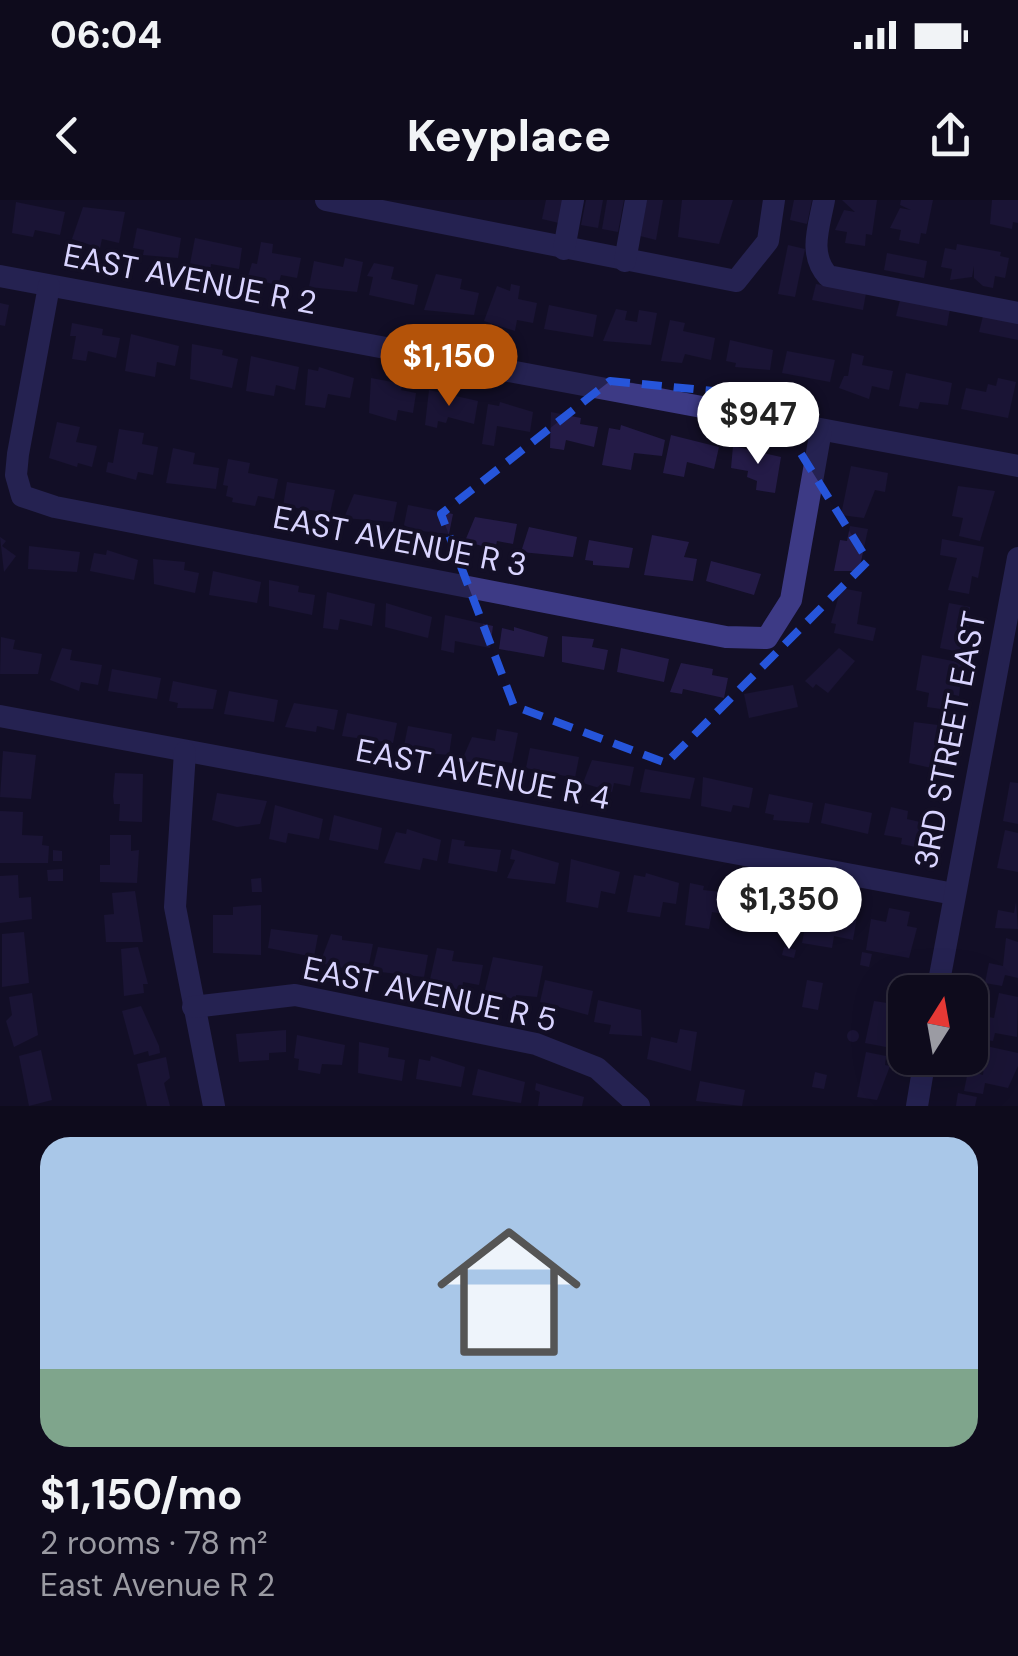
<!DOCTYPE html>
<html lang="en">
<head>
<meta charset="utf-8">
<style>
	:root { --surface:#0e0b1c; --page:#1c1929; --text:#f1f3f6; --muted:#9b9ba3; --line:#2e2b3b; --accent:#b45309 }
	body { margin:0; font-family:"DM Sans",sans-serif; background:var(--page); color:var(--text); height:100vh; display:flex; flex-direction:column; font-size:38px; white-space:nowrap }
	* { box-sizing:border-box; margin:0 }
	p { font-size:32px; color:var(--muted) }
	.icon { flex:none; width:55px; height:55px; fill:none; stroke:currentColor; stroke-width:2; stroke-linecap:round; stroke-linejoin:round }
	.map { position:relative; height:906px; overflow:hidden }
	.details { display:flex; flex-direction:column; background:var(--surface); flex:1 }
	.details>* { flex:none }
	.needle { width:65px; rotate:11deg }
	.controls { position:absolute; left:888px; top:775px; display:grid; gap:20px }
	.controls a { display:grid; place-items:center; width:100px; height:100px; border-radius:20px; background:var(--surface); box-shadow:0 10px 40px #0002,0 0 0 2px var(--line); font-size:50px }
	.price { position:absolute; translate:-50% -85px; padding:0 22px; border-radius:35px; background:#fff; color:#222; font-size:32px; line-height:65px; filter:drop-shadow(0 2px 5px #0008) }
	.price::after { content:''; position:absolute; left:50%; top:60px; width:30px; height:22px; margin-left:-15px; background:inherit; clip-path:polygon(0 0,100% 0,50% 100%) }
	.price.selected { background:var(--accent); color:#fff }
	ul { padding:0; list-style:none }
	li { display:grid; align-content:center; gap:20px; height:530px; padding:0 40px }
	li span { display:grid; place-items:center; height:310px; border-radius:30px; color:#555 }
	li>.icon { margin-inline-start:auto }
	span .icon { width:180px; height:180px; fill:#fffc; stroke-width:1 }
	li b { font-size:42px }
	.status { display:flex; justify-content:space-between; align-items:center; height:70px; padding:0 50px; background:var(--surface); direction:ltr }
	.status svg { height:28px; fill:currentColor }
	header { display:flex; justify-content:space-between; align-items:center; height:130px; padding:0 40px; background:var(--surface); font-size:45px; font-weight:800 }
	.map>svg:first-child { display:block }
	.building { fill:#241b47 }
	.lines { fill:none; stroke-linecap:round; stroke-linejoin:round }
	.minor { stroke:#3d3a85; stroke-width:22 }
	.marked { fill:none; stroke:#2655da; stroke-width:8; stroke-dasharray:20 12; stroke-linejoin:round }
	.labels { text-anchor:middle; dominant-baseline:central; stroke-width:8; stroke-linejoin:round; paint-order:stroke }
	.street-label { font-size:32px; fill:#d9d4ff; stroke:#130f26 }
</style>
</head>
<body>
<div class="status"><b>06:04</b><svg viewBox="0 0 49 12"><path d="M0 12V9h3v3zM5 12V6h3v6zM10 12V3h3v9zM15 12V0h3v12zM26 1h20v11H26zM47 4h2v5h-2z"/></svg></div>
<header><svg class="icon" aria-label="back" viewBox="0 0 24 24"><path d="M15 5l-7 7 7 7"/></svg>Keyplace<svg class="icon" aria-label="share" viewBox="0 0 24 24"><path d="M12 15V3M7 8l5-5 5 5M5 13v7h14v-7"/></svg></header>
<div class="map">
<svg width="1018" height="906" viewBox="0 0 1018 906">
	<rect width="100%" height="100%" fill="#130f26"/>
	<g class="building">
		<polygon points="546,0 564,0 559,23 542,19"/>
		<polygon points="586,0 603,0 598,28 581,25"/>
		<polygon points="607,0 624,0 618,32 602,29"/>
		<polygon points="647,0 663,0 656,40 640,36"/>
		<polygon points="682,0 733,0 719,44 678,37"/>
		<polygon points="794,0 812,0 807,24 790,20"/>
		<polygon points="842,0 877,0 872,35 866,34 865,46 845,43 847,32 835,30 844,10 855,12"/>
		<polygon points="901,0 933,0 926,34 921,33 919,44 899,40 901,30 890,28 900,8 911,10 900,5"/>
		<polygon points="992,0 1018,0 1018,23 1013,22 1012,29 990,24"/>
		<polygon points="16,2 65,12 60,35 35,30 33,37 12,33"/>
		<polygon points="83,7 125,12 119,43 102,39 100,48 72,39"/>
		<polygon points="137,28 181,38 178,58 143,55 144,50 133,48"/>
		<polygon points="195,38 242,48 239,69 211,64 210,73 189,69"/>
		<polygon points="261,42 273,44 272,53 301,58 297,78 281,75 278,86 248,76 252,63 257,64"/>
		<polygon points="957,44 1001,52 1000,56 1009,58 1005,78 995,76 993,88 983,86 974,78 974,66 972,77 950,80 952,69 941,67 945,48 956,50"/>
		<polygon points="788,45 805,49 795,97 778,94"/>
		<polygon points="887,53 927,61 924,78 884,70"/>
		<polygon points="345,58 363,62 357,92 309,87 314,61 343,67"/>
		<polygon points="374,63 394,67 391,79 418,85 414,105 369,95 373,77 367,76"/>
		<polygon points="436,74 462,79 460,89 479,93 474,115 424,110"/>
		<polygon points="511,84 520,86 518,99 537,103 533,123 517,120 515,131 484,121 497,86 510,91"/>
		<polygon points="816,84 866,93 863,110 812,100"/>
		<polygon points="900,100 950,109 947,126 896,116"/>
		<polygon points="0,103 9,105 5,126 0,125"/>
		<polygon points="549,105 597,115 593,137 544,129"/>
		<polygon points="616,109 627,111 625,120 637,122 639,110 657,113 651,145 603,141"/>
		<polygon points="983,116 1018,123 1018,140 979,132"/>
		<polygon points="670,120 685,123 683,131 715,138 711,160 685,154 682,163 661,161"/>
		<polygon points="72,123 103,129 102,135 120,138 116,158 88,151 86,161 72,159 76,136 70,136"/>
		<polygon points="131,134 179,146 175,166 157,162 155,177 125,171"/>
		<polygon points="730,140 773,150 770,170 735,167 736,163 726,161"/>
		<polygon points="192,144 223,150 222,155 238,159 232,188 190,179"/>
		<polygon points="787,151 835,160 830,182 782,173"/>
		<polygon points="852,153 864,156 862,165 893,171 889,190 872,186 869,199 839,188 844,176 848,176"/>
		<polygon points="251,156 299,167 295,190 276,185 274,196 246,191"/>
		<polygon points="319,167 354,178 350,198 328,194 325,208 305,205 308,169 318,171"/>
		<polygon points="906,173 952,183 948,205 920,202 918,209 899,206"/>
		<polygon points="371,178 403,184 401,190 416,193 413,213 398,210 396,221 369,213"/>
		<polygon points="998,178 1016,182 1008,218 961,209 966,188 986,192 988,184 996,186"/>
		<polygon points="429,190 478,201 474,224 448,217 446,223 438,221 437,228 425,225"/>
		<polygon points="500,202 533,212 530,232 497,226 494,246 482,244 488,204 499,206"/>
		<polygon points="551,212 581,218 580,224 598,227 594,247 566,240 564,250 550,248"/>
		<polygon points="57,222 80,227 76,242 97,246 92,267 78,263 77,267 49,258"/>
		<polygon points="621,225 665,240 662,256 634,253 631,270 602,265 609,228 620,230"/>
		<polygon points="119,229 144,233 142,244 158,247 153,275 138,272 136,280 106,272 108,262 113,263"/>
		<polygon points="671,235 719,247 714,269 687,262 684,277 663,273"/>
		<polygon points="733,246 781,257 775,293 756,290 757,281 747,277 748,271 731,268"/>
		<polygon points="173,248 195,253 193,264 219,268 216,289 166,283"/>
		<polygon points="228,259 250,263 248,273 278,279 274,299 258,296 255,306 232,302 233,298 226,296 228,286 223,285"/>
		<polygon points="851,266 888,273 885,292 875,290 864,318 841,315"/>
		<polygon points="287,282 335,290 330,313 283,306"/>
		<polygon points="958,286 995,291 980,341 959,336 963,318 952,316"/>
		<polygon points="354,294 397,302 393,322 344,318"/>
		<polygon points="408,305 453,314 449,334 412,330 404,325"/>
		<polygon points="475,317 517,324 513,344 497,341 495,350 465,341"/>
		<polygon points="850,326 868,329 859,371 834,371 840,340 847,341"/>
		<polygon points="529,327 577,337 573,357 521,352"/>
		<polygon points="652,335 689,342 684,357 697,359 693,381 644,375"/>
		<polygon points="0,337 6,341 2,346 16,356 4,372"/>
		<polygon points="942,339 984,347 978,378 972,376 969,394 948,390 957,358 940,355"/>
		<polygon points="589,340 633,348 629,368 593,365 593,361 585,360"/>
		<polygon points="29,346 80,352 77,372 28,369"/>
		<polygon points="107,350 138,360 134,380 90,371 94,353 106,355"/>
		<polygon points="153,359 185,362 184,370 199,373 195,393 154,384"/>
		<polygon points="711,361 761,374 754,395 706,381"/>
		<polygon points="213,371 261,382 257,403 209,395"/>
		<polygon points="269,380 299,386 298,392 315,395 312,415 269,406"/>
		<polygon points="841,388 862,392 857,424 876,428 873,441 834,433 836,424 831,423"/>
		<polygon points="327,392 375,404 372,426 340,419 338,430 323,428"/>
		<polygon points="386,403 432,417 428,438 385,427"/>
		<polygon points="949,403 970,407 968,438 963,437 960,452 940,448"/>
		<polygon points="445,415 493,426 490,448 455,441 454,453 441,450"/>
		<polygon points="514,427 548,437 544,457 499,449 502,428 514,431"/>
		<polygon points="562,436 594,439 592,447 608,450 604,470 562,462"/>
		<polygon points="1,437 15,440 13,449 42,454 38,474 0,474"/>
		<polygon points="62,448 72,450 70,460 102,465 98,485 81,482 79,491 50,480"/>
		<polygon points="621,448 669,459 664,482 617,472"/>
		<polygon points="839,448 855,461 828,493 816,484 813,488 805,481"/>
		<polygon points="922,455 963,463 959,496 950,494 948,510 927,507 929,493 916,490"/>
		<polygon points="681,463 713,469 712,475 728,478 724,498 683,489 682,494 670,492"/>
		<polygon points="112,469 161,478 157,499 108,491"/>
		<polygon points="173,481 217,490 213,509 177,508 178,503 169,501"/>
		<polygon points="793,485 798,507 749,518 744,494"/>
		<polygon points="229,491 278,500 274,522 224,514"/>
		<polygon points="294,503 338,510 334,530 317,526 316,532 285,527"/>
		<polygon points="347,513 397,523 393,543 342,536"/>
		<polygon points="939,520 954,523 948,554 939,553 936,569 909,563 914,522 938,525"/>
		<polygon points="408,526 452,534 449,555 414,552 415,548 404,546"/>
		<polygon points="497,529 518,533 512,563 495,560 494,569 462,560 472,537 495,541"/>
		<polygon points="530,548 579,557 575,578 526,568"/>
		<polygon points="3,551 36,555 31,599 0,597"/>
		<polygon points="592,560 634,567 630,586 614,583 612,592 583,583"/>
		<polygon points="645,569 695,578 690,599 640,592"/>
		<polygon points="115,573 143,574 142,622 119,621 120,604 114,604 113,596"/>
		<polygon points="703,577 753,588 749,608 733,605 731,612 701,606"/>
		<polygon points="1010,582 1018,583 1018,624 1003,621"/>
		<polygon points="217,593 267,601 260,624 237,627 212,620"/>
		<polygon points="769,594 813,603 809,623 773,620 774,615 765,613"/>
		<polygon points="825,603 872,613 868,634 821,623"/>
		<polygon points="275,605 323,619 319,639 288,633 286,643 269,639"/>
		<polygon points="891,607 908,611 907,619 933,625 931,650 901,644 902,638 884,635"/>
		<polygon points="0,611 23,612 22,635 43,636 42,645 49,646 48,663 0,663"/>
		<polygon points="334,615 382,628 378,650 329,640"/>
		<polygon points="407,629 441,640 437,661 423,658 420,670 384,663 396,632 406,634"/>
		<polygon points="1005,630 1018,633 1018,672 997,668"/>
		<polygon points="110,635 131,635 131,651 139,650 137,683 100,682 100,665 110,665"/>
		<polygon points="452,639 465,641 464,646 501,650 497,672 448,663"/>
		<polygon points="512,649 559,663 555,684 507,678 515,660 510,659"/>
		<polygon points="53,650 62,651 62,661 53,661"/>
		<polygon points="571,659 620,672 615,694 601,691 598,708 566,702"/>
		<polygon points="63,669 63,681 48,681 47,670"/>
		<polygon points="646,673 679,683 676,704 663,702 660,717 627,712 634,675 645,677"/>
		<polygon points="18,675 19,698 31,697 32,719 0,723 0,676"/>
		<polygon points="261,678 262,692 252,692 251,679"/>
		<polygon points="690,683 704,686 703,690 739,694 735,716 712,712 709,729 685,725"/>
		<polygon points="135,691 143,742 106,742 104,715 114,714 112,693"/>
		<polygon points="750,694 781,700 780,706 796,709 792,728 750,720"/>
		<polygon points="810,701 841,708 840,716 857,717 853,740 834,736 832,748 802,743"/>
		<polygon points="1016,702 1018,729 995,728 998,710 1014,713"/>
		<polygon points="261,705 261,755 213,753 213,715 233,715 233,707"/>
		<polygon points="889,708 910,712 907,726 917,728 909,758 866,750 871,719 886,722"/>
		<polygon points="271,729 318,735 314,757 268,748"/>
		<polygon points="24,732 29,783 2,787 2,734"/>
		<polygon points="331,734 342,736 342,740 373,744 369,764 354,762 352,770 320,763"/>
		<polygon points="1006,738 1018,742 1018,778 1005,775 1002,786 985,783 989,763 1003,766"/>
		<polygon points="138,747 148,784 143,784 144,793 124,796 121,749"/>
		<polygon points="378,747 428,755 424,777 372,771"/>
		<polygon points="784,747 796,750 794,758 782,755"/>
		<polygon points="437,748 454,751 452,761 483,765 479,785 463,782 462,790 429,784"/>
		<polygon points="862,752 872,754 869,767 860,765"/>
		<polygon points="493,757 543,766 537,797 516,795 516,800 485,790"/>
		<polygon points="545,780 593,791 588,815 540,802"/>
		<polygon points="807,780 823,783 818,810 802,807"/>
		<polygon points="32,793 38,835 14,847 6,821 12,815 9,797"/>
		<polygon points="999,793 1018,797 1017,837 995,833 993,841 974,838 978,815 994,818"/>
		<polygon points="888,798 901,800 897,831 889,830 886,847 865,843 874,801 887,803"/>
		<polygon points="598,800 641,810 642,836 609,834 611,825 594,822"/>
		<polygon points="141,806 159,846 160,853 149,856 148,851 134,855 122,811"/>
		<polygon points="680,829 697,832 691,871 647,859 651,837 677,843"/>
		<circle cx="853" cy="836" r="6"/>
		<polygon points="286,830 286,852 269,853 269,860 239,862 236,834"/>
		<polygon points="297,835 345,845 342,865 322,864 320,874 298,870 299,859 294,858"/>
		<polygon points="359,842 389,848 388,857 405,860 402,881 358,873"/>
		<polygon points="986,846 1018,853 1018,866 1008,888 985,883 983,894 964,891 968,871 983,875"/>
		<polygon points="41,850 52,900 29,906 19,856"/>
		<polygon points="866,852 886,856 885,865 890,866 877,900 857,897"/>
		<polygon points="431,856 465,867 461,887 416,879 419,859 430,861"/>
		<polygon points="166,857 170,878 164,883 170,906 147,906 137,864"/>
		<polygon points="478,869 525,882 521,903 472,895"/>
		<polygon points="815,872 827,875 824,889 812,887"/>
		<polygon points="700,881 745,890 742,906 696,901"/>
		<polygon points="536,883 584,897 582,906 538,906 540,892 535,890"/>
		<polygon points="958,893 977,897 975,906 956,906"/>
	</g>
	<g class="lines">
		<g class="minor">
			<polyline points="326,0 736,81 768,41 774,0"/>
			<path d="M824 0C819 27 808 54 828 76L1018 113"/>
			<polyline points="564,49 573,0"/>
			<polyline points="625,61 636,0"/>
			<polyline points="0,76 1018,266"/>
			<polyline points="49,86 18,254 16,275 22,296 55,307 726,437 767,438 791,400 821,230"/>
			<polyline points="0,516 954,694"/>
			<polyline points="185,552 175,707 214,906"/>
			<polyline points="937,792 1018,358"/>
			<polyline points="193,807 295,795 536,844 597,868 639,906"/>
			<polyline points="917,906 925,858"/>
		</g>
	</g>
	<path d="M0 0H1018V906H0ZM610 181 765 196 868 361 666 563 514 506 441 314Z" fill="#130f26" fill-opacity=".55" fill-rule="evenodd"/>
	<path class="marked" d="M610 181 765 196 868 361 666 563 514 506 441 314Z"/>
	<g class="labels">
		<g class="street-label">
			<text transform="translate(190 79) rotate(11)">EAST AVENUE R 2</text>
			<text transform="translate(400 341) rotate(11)">EAST AVENUE R 3</text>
			<text transform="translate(950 540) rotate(-79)">3RD STREET EAST</text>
			<text transform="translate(483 574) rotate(11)">EAST AVENUE R 4</text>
			<text transform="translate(430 794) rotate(12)">EAST AVENUE R 5</text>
		</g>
	</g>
</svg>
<div class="controls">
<a><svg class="needle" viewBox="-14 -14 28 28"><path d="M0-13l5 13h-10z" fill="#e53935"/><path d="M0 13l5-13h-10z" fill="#9b9ba3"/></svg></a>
</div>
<b class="price selected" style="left:449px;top:209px">$1,150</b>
<b class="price" style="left:758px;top:267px">$947</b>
<b class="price" style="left:789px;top:752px">$1,350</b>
</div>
<section class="details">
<ul>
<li><span style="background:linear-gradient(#a9c7e8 75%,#7fa58c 0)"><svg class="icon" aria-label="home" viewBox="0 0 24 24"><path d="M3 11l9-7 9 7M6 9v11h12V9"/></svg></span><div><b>$1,150/mo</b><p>2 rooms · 78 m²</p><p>East Avenue R 2</p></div></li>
</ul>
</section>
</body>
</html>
